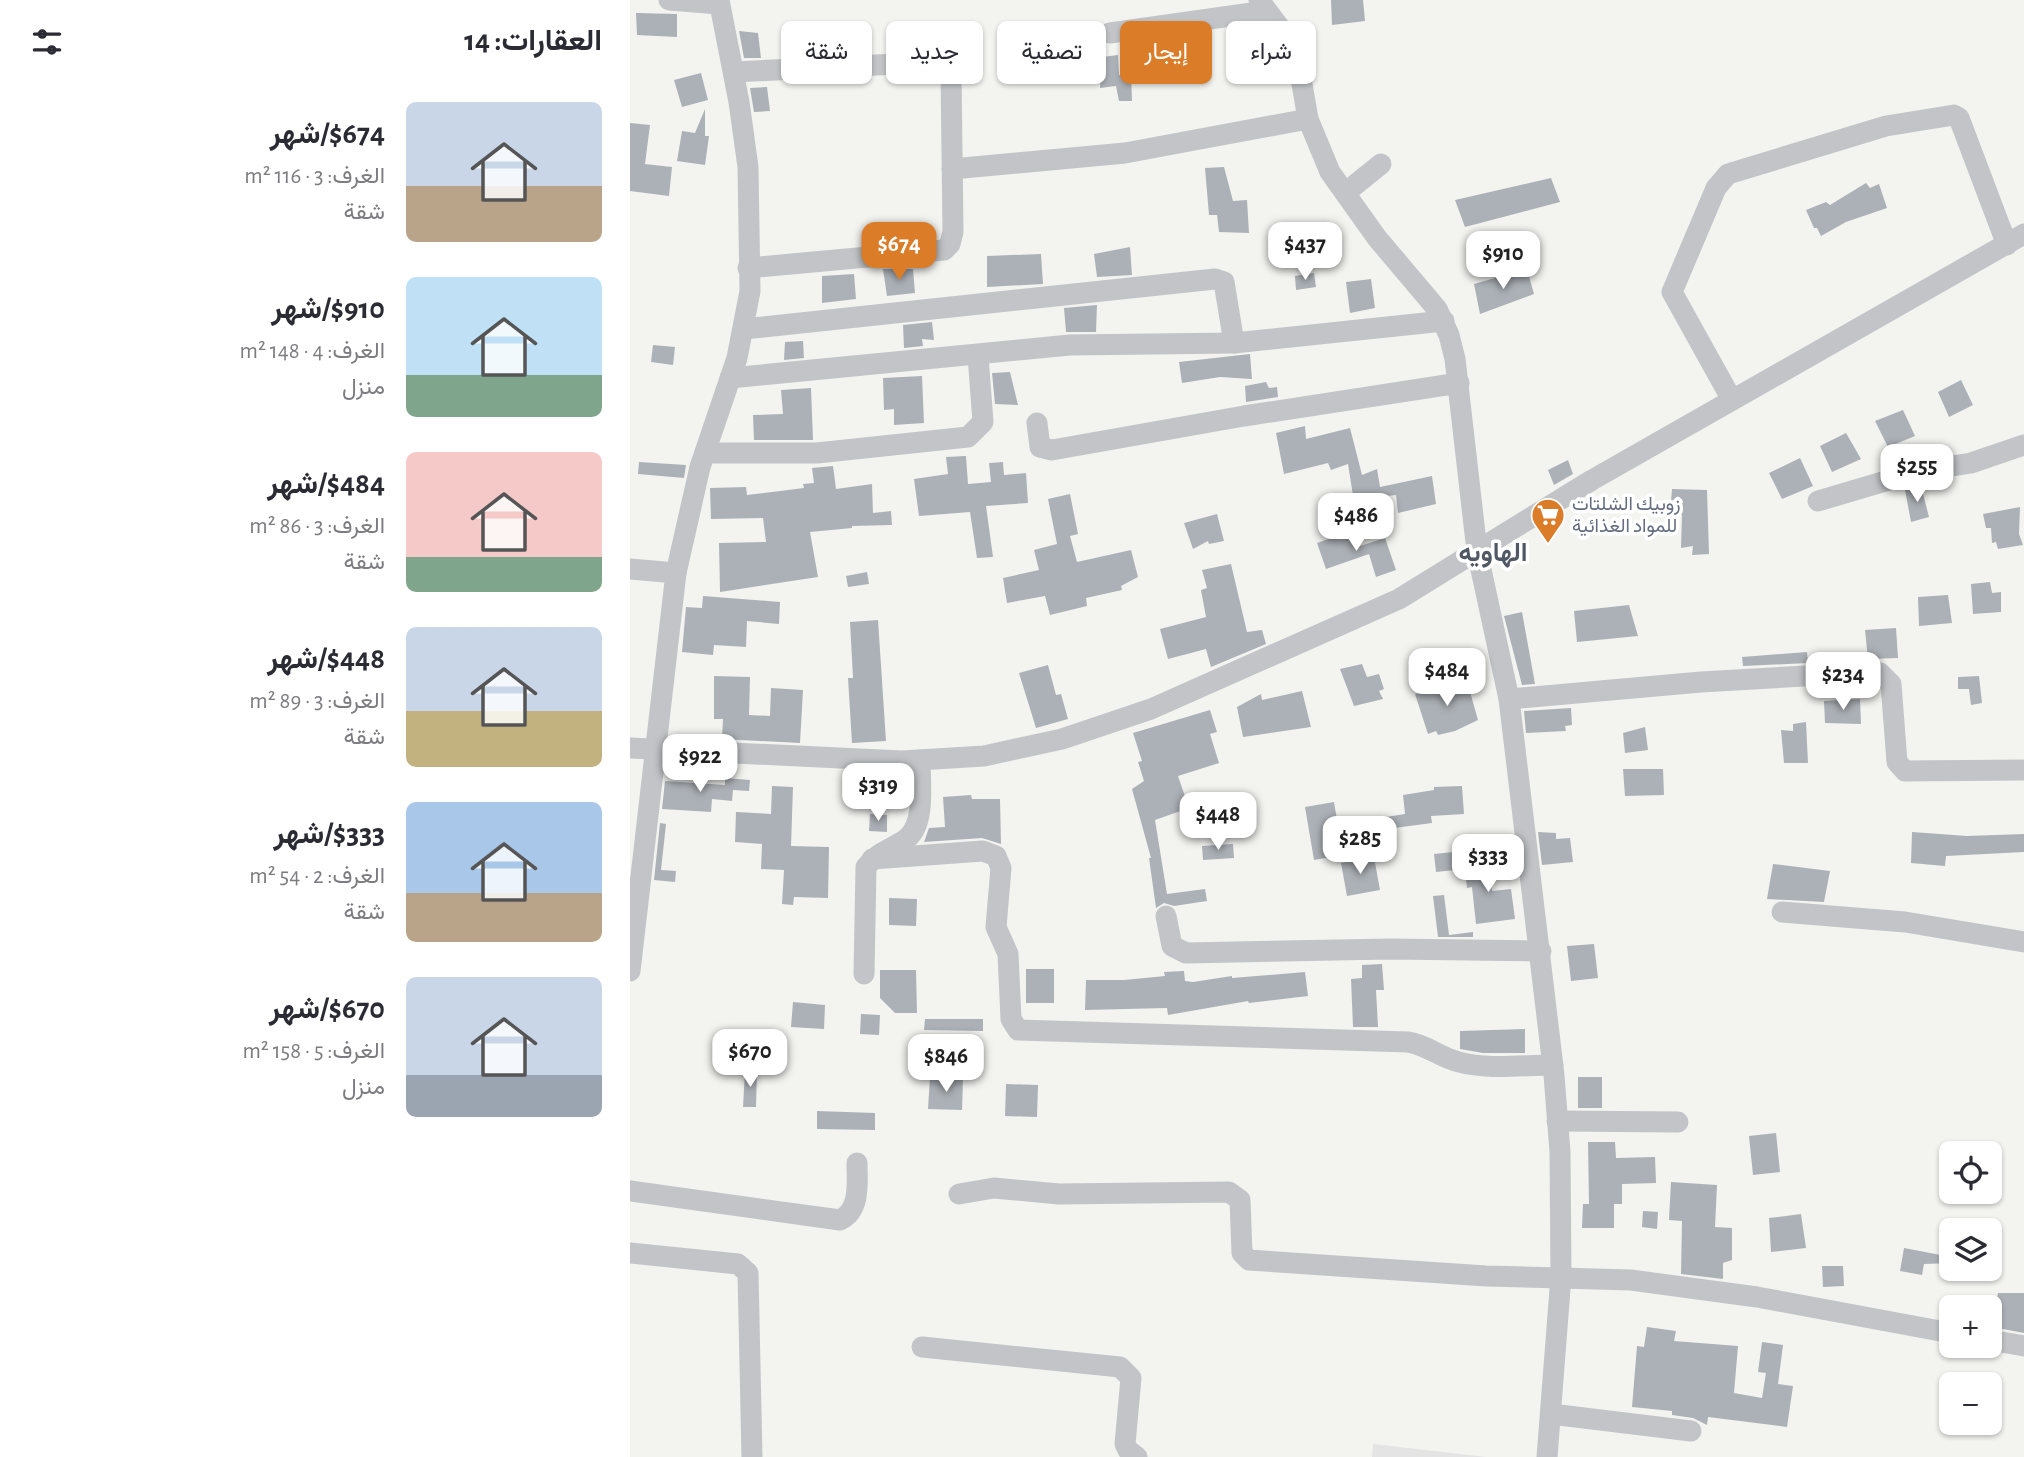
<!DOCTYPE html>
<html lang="ar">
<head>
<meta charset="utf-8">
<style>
	:root { --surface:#fff; --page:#f2f2f3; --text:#2b2b33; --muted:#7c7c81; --accent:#db7c28 }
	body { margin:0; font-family:"Alegreya Sans",Vazirmatn,sans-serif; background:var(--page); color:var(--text); direction:rtl; height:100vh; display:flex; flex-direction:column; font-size:26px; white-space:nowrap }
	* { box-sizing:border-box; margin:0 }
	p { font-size:23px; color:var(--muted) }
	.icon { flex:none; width:38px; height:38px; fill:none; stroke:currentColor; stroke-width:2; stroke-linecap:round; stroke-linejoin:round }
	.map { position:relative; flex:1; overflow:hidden; direction:ltr }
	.panel { display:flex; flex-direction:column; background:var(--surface); width:630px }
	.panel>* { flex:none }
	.hud { position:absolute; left:21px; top:21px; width:665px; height:63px; direction:rtl; display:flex; gap:14px }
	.controls { position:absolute; left:1309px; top:1141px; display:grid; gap:14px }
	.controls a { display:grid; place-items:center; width:63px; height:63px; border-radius:10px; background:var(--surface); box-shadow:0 2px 5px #0004; font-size:35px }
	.price { position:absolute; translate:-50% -60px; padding:0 16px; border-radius:14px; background:#fff; color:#222; font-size:23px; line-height:46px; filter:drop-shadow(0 2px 4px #0008) }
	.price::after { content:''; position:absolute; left:50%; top:42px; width:21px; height:16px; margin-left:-10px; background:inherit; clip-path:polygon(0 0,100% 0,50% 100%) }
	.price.selected { background:var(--accent); color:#fff }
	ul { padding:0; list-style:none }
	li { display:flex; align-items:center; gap:21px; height:175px; padding:0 28px }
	li span { display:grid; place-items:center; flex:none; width:196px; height:140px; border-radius:10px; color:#555 }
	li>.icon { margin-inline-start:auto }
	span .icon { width:84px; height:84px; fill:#fffc; stroke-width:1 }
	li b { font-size:30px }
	h2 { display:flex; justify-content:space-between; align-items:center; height:84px; padding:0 28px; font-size:30px }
	.pill { padding:0 24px; border-radius:10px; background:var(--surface); box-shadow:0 2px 5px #0004; font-size:24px; line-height:63px }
	.pill.selected { background:var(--accent); color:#fff }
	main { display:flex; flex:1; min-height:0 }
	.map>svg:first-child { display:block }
	.built { fill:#e3e4e3 }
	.building { fill:#acb1b7 }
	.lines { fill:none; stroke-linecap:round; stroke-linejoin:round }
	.minor { stroke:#c2c4c8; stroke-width:21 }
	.labels { text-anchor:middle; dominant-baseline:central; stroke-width:7; stroke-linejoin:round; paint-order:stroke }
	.poi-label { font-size:19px; fill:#646d80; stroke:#fff; text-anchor:start }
	.district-label { font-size:26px; font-weight:bold; fill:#515865; stroke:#fff }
</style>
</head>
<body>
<main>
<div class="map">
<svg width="1394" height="1457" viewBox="0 0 1394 1457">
	<rect width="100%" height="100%" fill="#f3f4f0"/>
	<polygon class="built" points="743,1444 856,1457 742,1457"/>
	<g class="building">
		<polygon points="701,0 733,0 735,21 702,25"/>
		<polygon points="6,13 47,14 47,37 7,35"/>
		<polygon points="435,21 438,45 412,45 412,50 396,51 392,30 396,29 395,24"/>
		<polygon points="171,28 203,31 204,44 198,45 199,52 179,48 178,54 167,54"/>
		<polygon points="109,31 128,33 131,58 114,58"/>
		<polygon points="488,55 489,75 501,74 502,101 489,101 486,86 470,88 472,57"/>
		<polygon points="71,73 78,100 52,107 44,80"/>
		<polygon points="137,87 140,111 124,112 120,88"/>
		<polygon points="75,109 75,136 79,136 75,165 47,161 52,131 65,133"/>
		<polygon points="0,123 20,125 15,164 42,167 39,196 0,191"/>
		<polygon points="594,167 603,201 617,200 619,233 589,232 587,215 579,215 575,168"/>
		<polygon points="921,178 930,202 835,227 825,200"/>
		<polygon points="1236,183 1240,188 1249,184 1257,208 1216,222 1191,236 1187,228 1184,228 1176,210 1196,202 1200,205"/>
		<polygon points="500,247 502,275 467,277 464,254"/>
		<polygon points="411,254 413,284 357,287 357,256"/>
		<polygon points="253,269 283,269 285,293 257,296"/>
		<polygon points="897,269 904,294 850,314 844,284"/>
		<polygon points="684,273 686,287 666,290 665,276"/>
		<polygon points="224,274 226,299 192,303 192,276"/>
		<polygon points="741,279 745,308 720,313 716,282"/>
		<polygon points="467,305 466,332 436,332 434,308"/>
		<polygon points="302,322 304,340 292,339 293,346 274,348 273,325"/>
		<polygon points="173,341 174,358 154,360 155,342"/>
		<polygon points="23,345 45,347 43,365 21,362"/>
		<polygon points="620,354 622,379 590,377 552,383 549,362"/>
		<polygon points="380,372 388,405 365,404 362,373"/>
		<polygon points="292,376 294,423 264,425 264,409 254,410 253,378"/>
		<polygon points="1331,380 1343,405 1319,417 1308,392"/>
		<polygon points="636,382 639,388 647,387 648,397 616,402 615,386"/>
		<polygon points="181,388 183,440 124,440 123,415 153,414 151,390"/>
		<polygon points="1273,410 1285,436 1258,447 1245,421"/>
		<polygon points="675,426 676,439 720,428 732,475 747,469 750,487 802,476 806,504 768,513 766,495 741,498 740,503 725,508 718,464 701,470 698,463 654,474 646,433"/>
		<polygon points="1216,433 1231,459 1202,472 1190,446"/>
		<polygon points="336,456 338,484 361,482 359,463 373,462 374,475 396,473 398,503 356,506 363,557 347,558 340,512 289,516 284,479 318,474 316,457"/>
		<polygon points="1170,458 1183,486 1152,499 1139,473"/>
		<polygon points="938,460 943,474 924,485 918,470"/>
		<polygon points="9,462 56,465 54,478 8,474"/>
		<polygon points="203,466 206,489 242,484 243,513 261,511 262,525 222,526 222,528 180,532 188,577 90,592 89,543 136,542 133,518 81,519 80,488 116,487 117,495 174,488 173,484 184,483 182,468"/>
		<polygon points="1291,486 1299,517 1281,522 1275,490"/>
		<polygon points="1042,489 1077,490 1079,554 1062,555 1063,546 1051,548 1052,515 1040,515"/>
		<polygon points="440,494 448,534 440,536 447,562 501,550 508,577 491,586 492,590 456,598 457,606 420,615 415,596 377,603 373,578 409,570 404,550 427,544 418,499"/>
		<polygon points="1390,507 1389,534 1393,545 1368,549 1366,542 1362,543 1361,528 1356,528 1353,514"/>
		<polygon points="587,514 594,541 579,544 578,541 563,549 554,523"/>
		<polygon points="722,531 727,547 755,538 766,570 746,577 739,554 696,569 687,543"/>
		<polygon points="601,564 617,632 632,630 636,644 581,667 576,649 538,659 530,629 576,617 571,590 577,588 572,570"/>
		<polygon points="237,572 239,584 218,587 216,576"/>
		<polygon points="1360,582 1362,593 1371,592 1371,612 1343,614 1341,584"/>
		<polygon points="1318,595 1322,623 1289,626 1288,597"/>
		<polygon points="73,596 150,602 149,624 117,621 116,647 84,645 83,655 52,652 56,607 72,608"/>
		<polygon points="999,605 1008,636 947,642 944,611"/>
		<polygon points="892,612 905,684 892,685 874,616"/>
		<polygon points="248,620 256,741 222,743 218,678 223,678 220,622"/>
		<polygon points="1266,628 1268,658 1238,659 1235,630"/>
		<polygon points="1177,652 1178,663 1113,666 1112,657"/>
		<polygon points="732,664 737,677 749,674 754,689 749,691 753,699 724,706 710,669"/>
		<polygon points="418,665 426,695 431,694 438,719 406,728 389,673"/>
		<polygon points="84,676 120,677 119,715 140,716 141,688 173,690 170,743 92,739 93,719 84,719"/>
		<polygon points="1349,676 1352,703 1341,705 1339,689 1328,689 1328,677"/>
		<polygon points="837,681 848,720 825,731 808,735 806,731 798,734 785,694"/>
		<polygon points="672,691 681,727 613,737 607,707 631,694 632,700"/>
		<polygon points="1230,699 1231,724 1195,723 1194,701"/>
		<polygon points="941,708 942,725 935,726 936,731 896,733 894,711"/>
		<polygon points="580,710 587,732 580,734 589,763 548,776 559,808 525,820 537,894 575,889 577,901 544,906 534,903 526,908 519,858 521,858 502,789 514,781 508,762 512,761 503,733"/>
		<polygon points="1176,722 1178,763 1154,763 1151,730 1163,731 1163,724"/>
		<polygon points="1015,727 1018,750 995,753 993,733"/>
		<polygon points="993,769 1033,769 1034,795 995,796"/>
		<polygon points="95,778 120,780 119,791 103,790 102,801 82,799 81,812 32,809 35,781 95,785"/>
		<polygon points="142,786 163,787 161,846 199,847 198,898 164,897 163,905 152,904 154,870 131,869 132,844 105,842 106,812 141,814"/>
		<polygon points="832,786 834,814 801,816 802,823 764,828 766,841 752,842 749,818 775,814 773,795 804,790 804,787"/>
		<polygon points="341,795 342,799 370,799 371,844 352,838 294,842 299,828 315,827 313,797"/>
		<polygon points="704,802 713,855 684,860 675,807"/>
		<polygon points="240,814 257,815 257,832 239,831"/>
		<polygon points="30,823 36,824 31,870 46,871 45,882 24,880"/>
		<polygon points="908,832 926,833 926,839 940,838 943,862 912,865"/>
		<polygon points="1282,832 1337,836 1394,834 1394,852 1316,856 1315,866 1281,863"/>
		<polygon points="603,844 604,858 573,860 572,846"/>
		<polygon points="823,852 825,870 806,872 804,854"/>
		<polygon points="744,857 750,890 717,896 711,863"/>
		<polygon points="859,859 862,891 881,889 885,919 846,924 842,887 837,888 834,862"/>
		<polygon points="1143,864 1200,871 1194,902 1137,899"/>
		<polygon points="814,895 819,935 843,932 843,937 808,937 803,896"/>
		<polygon points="259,898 287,899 286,926 259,925"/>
		<polygon points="964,944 968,978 941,981 937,946"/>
		<polygon points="752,964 754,990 746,990 748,1027 723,1027 721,979 732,978 732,965"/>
		<rect x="396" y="969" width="28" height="34"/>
		<polygon points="250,970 286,970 287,1013 265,1013 250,998"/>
		<polygon points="554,971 555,981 563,982 602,976 602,978 675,972 678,996 619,1003 618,1001 538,1015 537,1008 455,1010 456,980 494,980 535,976 534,972"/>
		<polygon points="163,1002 195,1005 194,1029 161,1027"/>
		<polygon points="231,1014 250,1015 249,1035 230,1034"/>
		<polygon points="295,1019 353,1019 353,1031 294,1030"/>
		<polygon points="895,1029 895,1053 853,1053 830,1049 830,1031"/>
		<polygon points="115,1071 127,1071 126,1107 113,1107"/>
		<polygon points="300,1077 333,1079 332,1110 298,1109"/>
		<rect x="948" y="1077" width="24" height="31"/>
		<polygon points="376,1084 408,1085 407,1117 375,1116"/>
		<polygon points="187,1111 245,1113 245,1130 187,1129"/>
		<polygon points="1146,1133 1150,1172 1123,1175 1119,1136"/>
		<polygon points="958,1142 985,1142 986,1158 1025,1157 1026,1183 992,1184 992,1204 984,1204 984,1228 952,1228 953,1204 959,1204"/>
		<polygon points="1041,1182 1087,1185 1085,1227 1102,1228 1102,1260 1093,1263 1093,1279 1051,1274 1052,1221 1039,1220"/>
		<polygon points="1013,1211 1028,1212 1027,1229 1012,1227"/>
		<polygon points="1171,1214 1176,1248 1141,1252 1139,1218"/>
		<polygon points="1274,1248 1321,1257 1321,1263 1294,1264 1292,1275 1270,1271"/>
		<polygon points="1192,1266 1213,1266 1214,1286 1193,1287"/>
		<polygon points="1368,1293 1394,1293 1394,1333 1362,1327"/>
		<polygon points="1017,1327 1046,1331 1044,1341 1108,1346 1104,1393 1132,1398 1136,1373 1128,1372 1132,1342 1153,1345 1148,1384 1163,1386 1157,1427 1078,1417 1077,1425 1063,1418 1042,1415 1042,1411 1002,1407 1007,1346 1014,1347"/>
	</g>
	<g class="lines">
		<g class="minor">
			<polyline points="39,0 89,4"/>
			<polyline points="629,0 666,49 678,119 700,172 747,238 807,309 819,335 825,359 847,551 879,699 924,1075 930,1152 931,1276 917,1457"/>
			<polyline points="480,33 636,11"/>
			<polyline points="104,72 307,62 316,65 321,71 323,232 320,244 314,250 118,268"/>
			<polyline points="322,169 495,153 678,119"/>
			<polyline points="715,193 751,164"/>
			<polyline points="114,329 585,279 594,282 604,343 814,321"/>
			<polyline points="100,378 440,345 604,343"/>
			<polyline points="1102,400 1042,292 1086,188 1098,174 1256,126 1324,115 1329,118 1377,245"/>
			<polyline points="407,423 410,447 422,450 614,416 829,383"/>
			<polyline points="75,453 187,453 338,437 353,422 348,356"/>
			<polyline points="1188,501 1286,472 1341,463 1394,445"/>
			<polyline points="0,569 46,573"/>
			<polyline points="879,699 1071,682 1243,672 1250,673 1261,684 1267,762 1275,771 1394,770"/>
			<polyline points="0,748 272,761 354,756 432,739 521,709 769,599 962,480 1394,234"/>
			<path d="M242 859 353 851 366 856 371 868 366 927 378 954 381 1019 388 1030 778 1042C798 1045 810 1058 829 1062 858 1070 893 1065 923 1065"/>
			<polyline points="1152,912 1275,922 1394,942"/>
			<polyline points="536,916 542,946 556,953 760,949 911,951"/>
			<polyline points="0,971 46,573 70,467 107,358 120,291 118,167 109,102 89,0"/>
			<path d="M234 974 236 867C247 852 262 849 276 839 296 825 290 782 290 760"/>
			<polyline points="927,1121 1048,1122"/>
			<path d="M0 1191 210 1220C231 1210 227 1182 227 1163"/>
			<polyline points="329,1194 364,1188 429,1194 599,1192 610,1200 612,1253 619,1260 856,1276 1001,1280 1127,1297 1321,1333"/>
			<polyline points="0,1253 108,1264 118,1273 122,1457"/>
			<polyline points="1360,1340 1394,1346"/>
			<polyline points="292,1347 490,1367 501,1378 495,1444 498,1450 507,1457"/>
			<polyline points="921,1414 1061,1431"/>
		</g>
	</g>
	<defs>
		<symbol id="supermarket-pin" viewBox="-11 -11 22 30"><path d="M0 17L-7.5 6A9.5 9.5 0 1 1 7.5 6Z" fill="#db7c28" stroke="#fff"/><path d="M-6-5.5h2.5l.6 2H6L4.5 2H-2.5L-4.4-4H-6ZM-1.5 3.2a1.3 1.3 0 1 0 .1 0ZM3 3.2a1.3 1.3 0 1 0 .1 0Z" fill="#fff"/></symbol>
	</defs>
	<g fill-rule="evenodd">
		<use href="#supermarket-pin" x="899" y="496" width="38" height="52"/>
	</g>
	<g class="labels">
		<g class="poi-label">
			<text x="942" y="504">زوبيك الشلتات<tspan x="942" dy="22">للمواد الغذائية</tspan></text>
		</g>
		<g class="district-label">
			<text x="863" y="553">الهاويه</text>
		</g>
	</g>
</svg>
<div class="controls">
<a><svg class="icon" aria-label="locate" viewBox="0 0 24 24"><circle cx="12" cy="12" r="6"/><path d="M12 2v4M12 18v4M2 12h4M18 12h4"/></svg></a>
<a><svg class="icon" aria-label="layers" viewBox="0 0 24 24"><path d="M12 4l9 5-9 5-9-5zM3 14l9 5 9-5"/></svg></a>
<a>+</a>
<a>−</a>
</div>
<b class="price selected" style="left:269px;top:282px">$674</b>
<b class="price" style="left:675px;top:282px">$437</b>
<b class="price" style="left:873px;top:291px">$910</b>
<b class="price" style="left:1287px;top:504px">$255</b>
<b class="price" style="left:726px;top:553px">$486</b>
<b class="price" style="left:817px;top:708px">$484</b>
<b class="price" style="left:1213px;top:712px">$234</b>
<b class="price" style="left:70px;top:794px">$922</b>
<b class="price" style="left:248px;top:823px">$319</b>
<b class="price" style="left:588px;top:852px">$448</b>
<b class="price" style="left:730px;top:876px">$285</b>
<b class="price" style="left:858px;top:894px">$333</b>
<b class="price" style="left:120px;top:1089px">$670</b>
<b class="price" style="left:316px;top:1094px">$846</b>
<div class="hud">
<a class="pill">شراء</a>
<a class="pill selected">إيجار</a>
<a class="pill">تصفية</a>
<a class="pill">جديد</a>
<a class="pill">شقة</a>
</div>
</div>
<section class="panel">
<h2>العقارات: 14<svg class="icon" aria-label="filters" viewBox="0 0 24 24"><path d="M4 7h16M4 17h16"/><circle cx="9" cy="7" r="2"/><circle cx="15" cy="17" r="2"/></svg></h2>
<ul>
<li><span style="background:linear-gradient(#c9d6e8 60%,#b9a48a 0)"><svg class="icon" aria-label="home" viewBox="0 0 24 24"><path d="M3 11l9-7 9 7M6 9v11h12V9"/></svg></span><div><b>$674/شهر</b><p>الغرف: 3 · 116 m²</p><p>شقة</p></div></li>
<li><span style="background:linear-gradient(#bfe0f5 70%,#7fa58c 0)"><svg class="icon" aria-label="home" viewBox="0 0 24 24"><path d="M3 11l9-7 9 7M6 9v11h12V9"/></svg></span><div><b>$910/شهر</b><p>الغرف: 4 · 148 m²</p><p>منزل</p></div></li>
<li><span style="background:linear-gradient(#f6c9c9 75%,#7fa58c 0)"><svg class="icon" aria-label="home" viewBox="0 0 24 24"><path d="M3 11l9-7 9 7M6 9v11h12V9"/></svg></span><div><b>$484/شهر</b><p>الغرف: 3 · 86 m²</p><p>شقة</p></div></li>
<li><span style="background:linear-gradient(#c9d6e8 60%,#c2b280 0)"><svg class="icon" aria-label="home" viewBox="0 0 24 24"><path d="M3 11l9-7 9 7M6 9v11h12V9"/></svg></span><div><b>$448/شهر</b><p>الغرف: 3 · 89 m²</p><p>شقة</p></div></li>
<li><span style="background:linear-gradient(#a9c7e8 65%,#b9a48a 0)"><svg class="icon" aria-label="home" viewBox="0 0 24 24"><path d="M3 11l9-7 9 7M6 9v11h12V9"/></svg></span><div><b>$333/شهر</b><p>الغرف: 2 · 54 m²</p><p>شقة</p></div></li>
<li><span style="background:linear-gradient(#c9d6e8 70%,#9aa5b1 0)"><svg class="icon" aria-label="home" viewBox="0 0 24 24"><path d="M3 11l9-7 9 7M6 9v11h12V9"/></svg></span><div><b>$670/شهر</b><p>الغرف: 5 · 158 m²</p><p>منزل</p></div></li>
</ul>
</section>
</main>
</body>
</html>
